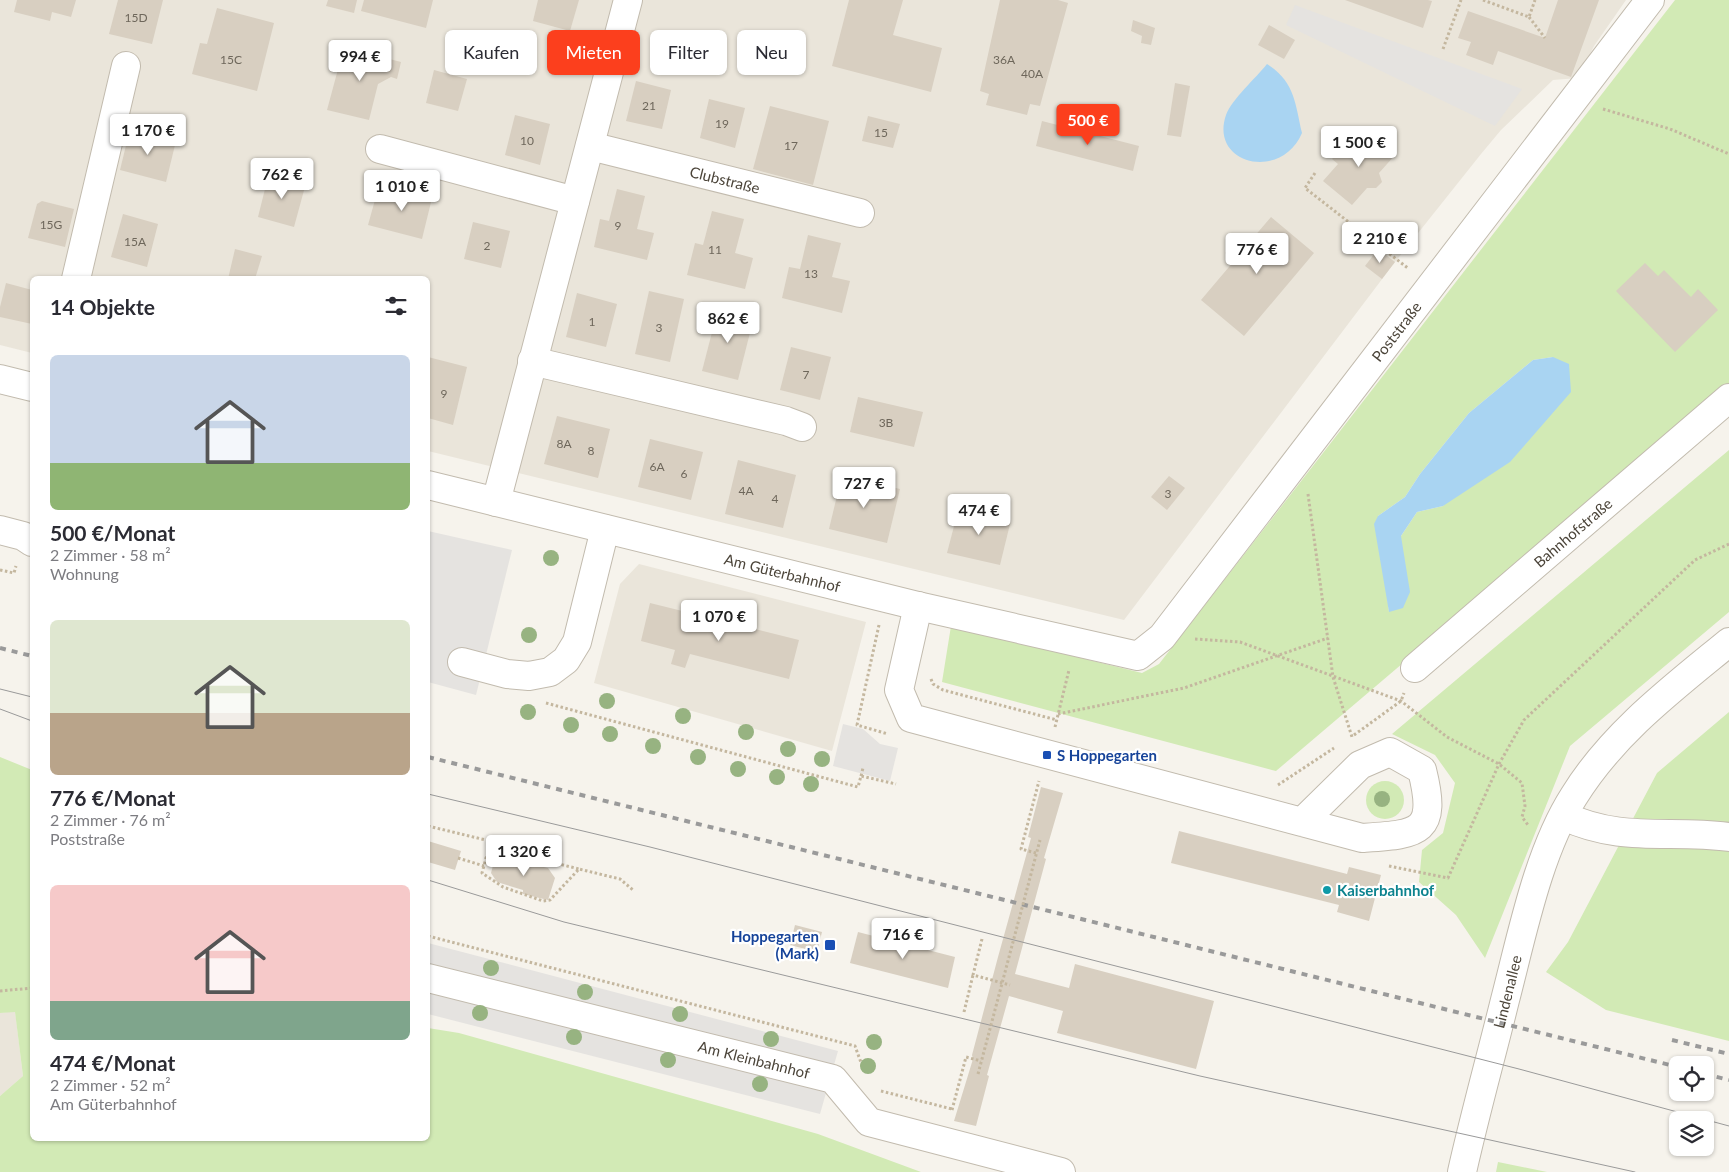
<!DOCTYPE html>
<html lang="de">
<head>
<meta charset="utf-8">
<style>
	:root { --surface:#fff; --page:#f2f2f3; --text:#2b2b33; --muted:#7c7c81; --accent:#fc3f1d }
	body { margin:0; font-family:Lato,sans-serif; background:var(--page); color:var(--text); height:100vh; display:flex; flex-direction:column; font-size:19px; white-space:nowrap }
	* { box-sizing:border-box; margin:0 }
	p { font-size:16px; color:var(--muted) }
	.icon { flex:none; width:28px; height:28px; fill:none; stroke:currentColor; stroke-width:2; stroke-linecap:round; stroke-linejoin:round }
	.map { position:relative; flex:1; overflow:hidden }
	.side { position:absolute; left:30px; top:276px; width:400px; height:865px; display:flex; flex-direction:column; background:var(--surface); border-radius:8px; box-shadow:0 1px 4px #0004 }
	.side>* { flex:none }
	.banner { position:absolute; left:445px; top:30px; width:475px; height:45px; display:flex; gap:10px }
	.controls { position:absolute; left:1669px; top:1056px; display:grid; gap:10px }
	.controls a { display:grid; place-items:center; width:45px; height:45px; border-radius:8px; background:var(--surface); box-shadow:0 1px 4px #0004; font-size:25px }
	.price { position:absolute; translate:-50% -42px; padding:0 11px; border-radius:5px; background:#fff; color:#222; font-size:16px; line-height:32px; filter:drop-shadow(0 1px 2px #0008) }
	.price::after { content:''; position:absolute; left:50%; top:30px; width:15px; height:11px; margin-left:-8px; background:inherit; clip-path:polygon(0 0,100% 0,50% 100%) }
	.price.active { background:var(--accent); color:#fff }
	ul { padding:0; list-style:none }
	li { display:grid; align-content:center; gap:10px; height:265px; padding:0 20px }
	li span { display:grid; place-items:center; height:155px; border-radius:8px; color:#555 }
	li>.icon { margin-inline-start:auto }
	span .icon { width:90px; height:90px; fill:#fffc; stroke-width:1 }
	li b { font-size:21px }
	h2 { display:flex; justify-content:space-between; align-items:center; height:60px; padding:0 20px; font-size:21px }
	.tag { padding:0 18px; border-radius:8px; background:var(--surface); box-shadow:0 1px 4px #0004; font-size:18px; line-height:45px }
	.tag.active { background:var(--accent); color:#fff }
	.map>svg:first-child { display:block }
	.residential { fill:#eae5da }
	.green { fill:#d2eab5; fill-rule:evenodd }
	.parking { fill:#e5e3e0 }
	.water { fill:#a9d4f2 }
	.building { fill:#d8cfc1 }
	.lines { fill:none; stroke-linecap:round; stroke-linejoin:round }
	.minor-casing { stroke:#c2bbae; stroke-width:30 }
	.path { stroke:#c4b79f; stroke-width:3; stroke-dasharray:2.5 2.5; stroke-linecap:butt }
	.minor { stroke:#fff; stroke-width:28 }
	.tram { stroke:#9a9a9a; stroke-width:1 }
	.rail { stroke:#9a9a9a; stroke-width:4; stroke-dasharray:6 6; stroke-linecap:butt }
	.path-bridge { stroke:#c4b79f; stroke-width:3; stroke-dasharray:2.5 2.5; stroke-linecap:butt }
	.tree { fill:#97b381 }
	.transit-dot { fill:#1a4fb4; stroke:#fff; stroke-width:2 }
	.culture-dot { fill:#0f9aa8; stroke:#fff; stroke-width:2 }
	.labels { text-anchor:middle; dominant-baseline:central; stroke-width:4.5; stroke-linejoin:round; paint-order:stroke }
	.number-label { font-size:12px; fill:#6e675b }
	.street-label { font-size:15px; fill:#4b4439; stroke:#fff }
	.transit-label { font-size:15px; font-weight:bold; fill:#164399; stroke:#fff; text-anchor:start }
	.culture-label { font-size:15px; font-weight:bold; fill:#0d838f; stroke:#fff; text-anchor:start }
</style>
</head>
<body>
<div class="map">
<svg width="1729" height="1172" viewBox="0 0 1729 1172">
	<rect width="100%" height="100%" fill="#f6f3ec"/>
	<g class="residential">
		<polygon points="0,0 1626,0 1594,46 1578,78 1553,80 1501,130 1481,154 1395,262 1124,620 428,451 428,279 32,279 32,353 0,345"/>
		<polygon points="639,564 866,622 832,751 594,683 620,584"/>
		<polygon points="15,1011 23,1076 0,1096 0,1013"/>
	</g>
	<g class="green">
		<path d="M1675 0H1729V386L1276 771 942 682 951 626 1142 673 1159 664ZM1553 357 1443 506 1417 512 1401 536 1389 612 1378 516 1405 497 1420 474 1469 413 1533 360Z"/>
		<polygon points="1729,450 1729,612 1570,746 1485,958 1456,915 1419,882 1422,850 1443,833 1455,783 1435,755 1392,734"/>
		<polygon points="1729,712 1729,1041 1606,1010 1546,972 1568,942 1657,773"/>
		<polygon points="0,757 32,770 32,1139 428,1139 428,1028 459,1033 818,1134 921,1172 0,1172 0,1096 23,1076 15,1012 0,1013"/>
		<circle cx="1385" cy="800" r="19"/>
		<polygon points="1498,1162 1547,1172 1496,1172"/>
	</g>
	<g class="parking">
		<polygon points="1295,5 1522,89 1495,126 1286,25"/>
		<polygon points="428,531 512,550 476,695 428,682"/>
		<polygon points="843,724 863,729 880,744 898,748 890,781 833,766"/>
		<polygon points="428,943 838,1051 820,1114 428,1014"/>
	</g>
	<g class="water">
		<path d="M1267 64C1295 82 1295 103 1302 133 1281 182 1209 164 1226 115 1232 99 1256 78 1267 64Z"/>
		<polygon points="1553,357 1569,364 1571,392 1510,462 1443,506 1417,512 1401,536 1410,592 1403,608 1389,612 1374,524 1378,516 1405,497 1420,474 1469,413 1533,360"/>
	</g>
	<g class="building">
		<polygon points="17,0 76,0 71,17 52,12 50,21 14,12"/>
		<polygon points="118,0 163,0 152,44 109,34"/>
		<polygon points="328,0 357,0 354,13 326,6"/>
		<polygon points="364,0 433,0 426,28 361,11"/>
		<polygon points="538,0 579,0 570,31 533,21"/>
		<polygon points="849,0 903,0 893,35 942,48 931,92 832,66"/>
		<polygon points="1000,0 1058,0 1068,3 1040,106 1030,104 1027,115 986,105 989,94 980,91"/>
		<polygon points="1345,0 1428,0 1432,1 1423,28"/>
		<polygon points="1558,0 1599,0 1571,77 1498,51 1493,65 1466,55 1471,42 1458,38 1468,11 1545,38"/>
		<polygon points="217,8 274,23 257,91 192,74 200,43 207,44"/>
		<polygon points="1133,20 1155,28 1151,45 1141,43 1142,36 1131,31"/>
		<polygon points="1269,25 1295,40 1284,59 1258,45"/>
		<polygon points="344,47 401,62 397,79 391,77 378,84 369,120 327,110"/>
		<polygon points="434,70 467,79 458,111 426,103"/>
		<polygon points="636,81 671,90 662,129 626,121"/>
		<polygon points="1175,83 1190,86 1181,137 1167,135"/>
		<polygon points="709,99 745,108 735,148 700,138"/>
		<polygon points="770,106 829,121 813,185 753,169"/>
		<polygon points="515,115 550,124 540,165 505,155"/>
		<polygon points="868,116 900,124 893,148 862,141"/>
		<polygon points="1042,121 1139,146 1133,171 1036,146"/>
		<polygon points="130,129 176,141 166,182 120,170"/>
		<polygon points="1367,130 1395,155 1379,173 1382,182 1376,188 1367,188 1352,205 1323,181 1338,164 1332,159 1346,143 1352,148"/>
		<polygon points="269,173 306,183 294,227 258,217"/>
		<polygon points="378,189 406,197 408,189 433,194 422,239 368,225"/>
		<polygon points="617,189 645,196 637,229 654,233 647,260 594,247 600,219 609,221"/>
		<polygon points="42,201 74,209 65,247 28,238 37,204"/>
		<polygon points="712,211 744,219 735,253 753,258 745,289 687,275 695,243 703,245"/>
		<polygon points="123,214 158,224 147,267 111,257"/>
		<polygon points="1271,217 1314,253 1244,336 1201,300 1234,261 1225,253 1238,238 1247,245"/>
		<polygon points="473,222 510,231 501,268 464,259"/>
		<polygon points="808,235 841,243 832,277 850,281 842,313 782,298 789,267 800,269"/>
		<polygon points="235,249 262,256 255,279 228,279"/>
		<polygon points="1378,249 1395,262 1382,279 1365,266"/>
		<polygon points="1645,263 1658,276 1664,270 1691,297 1698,289 1718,310 1675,352 1616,291"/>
		<polygon points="6,283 32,290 32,324 0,317 0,307"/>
		<polygon points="649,291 684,299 670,362 635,354"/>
		<polygon points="577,293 617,304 606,347 566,337"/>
		<polygon points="718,309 754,317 738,380 702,371"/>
		<polygon points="791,347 831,357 820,400 780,390"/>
		<polygon points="428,357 467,367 453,425 428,418"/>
		<polygon points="858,397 923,412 914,447 850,432"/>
		<polygon points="557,416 610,429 598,478 544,464"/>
		<polygon points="650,439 703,452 691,500 638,487"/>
		<polygon points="738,460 796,475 783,528 725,514"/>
		<polygon points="842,475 900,489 887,543 829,529"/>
		<polygon points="1169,476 1185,488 1167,510 1151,497"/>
		<polygon points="959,507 1011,520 1000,565 947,553"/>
		<polygon points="650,603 799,640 789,679 690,654 685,668 671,664 675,650 641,641"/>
		<polygon points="1041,787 1063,793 1044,858 1046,859 1015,974 1069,988 1075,964 1214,1001 1196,1069 1057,1033 1063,1011 1009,996 987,1075 989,1076 976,1126 954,1121 973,1059 972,1055 998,957 1031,838 1028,837"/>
		<polygon points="1179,831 1347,874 1349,867 1381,875 1369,921 1337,912 1339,905 1171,863"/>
		<polygon points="428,841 461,851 455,870 428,862"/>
		<polygon points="503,857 548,868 555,878 548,900 523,894 523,890 497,882 491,873 494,862"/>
		<polygon points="795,925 822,932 817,952 790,945"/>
		<polygon points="858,932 955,957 948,988 850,963"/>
	</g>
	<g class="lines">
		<defs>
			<g id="minor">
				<path id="s1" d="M590 146 860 213"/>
				<polyline points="380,149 575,201"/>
				<polyline points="76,279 126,66"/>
				<polyline points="532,361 786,421 802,427"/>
				<polyline points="0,379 32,387"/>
				<path id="s2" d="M428 485 918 606 1138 656 1162 637 1650 0"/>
				<polyline points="496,502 628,0"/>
				<polyline points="0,530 23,536 32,542"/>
				<path d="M918 606 899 690 911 718 1362 838C1419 834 1438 834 1422 770L1390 752 1360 765 1302 822"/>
				<polyline points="462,662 507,674 529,676 550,672 566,660 577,642 605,529"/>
				<path id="s3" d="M1415 668 1729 398"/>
				<path d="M1564 816C1621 843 1670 829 1729 837"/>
				<path id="s4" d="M428 978 833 1079 869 1122 1061 1172"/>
				<path id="s5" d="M1462 1172C1475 1114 1491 1057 1505 1000 1522 935 1538 852 1574 796 1613 733 1673 688 1729 642"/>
			</g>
		</defs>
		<use href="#minor" class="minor-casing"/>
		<g class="path">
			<polyline points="1483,0 1529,17 1535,0"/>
			<polyline points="1529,17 1545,38"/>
			<polyline points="1443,49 1461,0"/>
			<polyline points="1603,109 1670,129 1729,154"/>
			<polyline points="1315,173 1305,188 1409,269"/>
			<polyline points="1308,494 1333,677 1352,737"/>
			<polyline points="0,570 14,573 16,566"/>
			<polyline points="879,625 857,725 888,734"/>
			<polyline points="1195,639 1240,642 1401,701 1447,737 1499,764 1522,783 1525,806 1522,817 1528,825"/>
			<polyline points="931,679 933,684 943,690 1057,720"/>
			<polyline points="546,703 858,787 861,776 896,784"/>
			<polyline points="1058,714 1184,688 1328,638"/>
			<polyline points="1055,727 1069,670"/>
			<polyline points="1354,735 1401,701 1404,693"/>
			<polyline points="861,776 863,768"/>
			<polyline points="1278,785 1334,748"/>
			<polyline points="428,826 498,843 486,858 482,873 503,887 543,901 550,900 579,869 620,879 633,890"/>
			<polyline points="498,843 514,847"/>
			<polyline points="1036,853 1021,849 1039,781"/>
			<polyline points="458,858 484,866"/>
			<polyline points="547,861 579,869"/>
			<polyline points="1389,866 1448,878 1499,764 1524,720 1695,560 1729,544"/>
			<polyline points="428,936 855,1046 863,1068"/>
			<polyline points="982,939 973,975 1010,985"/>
			<polyline points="0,991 32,988"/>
			<polyline points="964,1012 973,975"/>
			<polyline points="881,1091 952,1109"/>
			<polyline points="952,1110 966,1057 981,1061"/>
		</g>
		<use href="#minor" class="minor"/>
		<g class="tram">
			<polyline points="0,689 32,697"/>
			<polyline points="0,709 32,721"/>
			<polyline points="428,794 650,847 1519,1069 1729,1126"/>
			<polyline points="428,880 564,922 1200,1076 1635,1172"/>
		</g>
		<g class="rail">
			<polyline points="0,648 32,656"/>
			<polyline points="428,757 1678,1067"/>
			<polyline points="1672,1040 1729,1054"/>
			<polyline points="1705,1074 1729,1080"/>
		</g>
		<polyline class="path-bridge" points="978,1074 1040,840"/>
	</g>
	<g class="tree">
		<circle cx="551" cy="558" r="8"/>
		<circle cx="529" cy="635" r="8"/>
		<circle cx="607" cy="701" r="8"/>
		<circle cx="528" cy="712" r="8"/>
		<circle cx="683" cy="716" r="8"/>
		<circle cx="571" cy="725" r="8"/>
		<circle cx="746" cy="732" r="8"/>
		<circle cx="610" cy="734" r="8"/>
		<circle cx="653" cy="746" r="8"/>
		<circle cx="788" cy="749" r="8"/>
		<circle cx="698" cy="757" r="8"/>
		<circle cx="822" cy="759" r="8"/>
		<circle cx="738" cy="769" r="8"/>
		<circle cx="777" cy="777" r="8"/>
		<circle cx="811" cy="784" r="8"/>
		<circle cx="1382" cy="799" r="8"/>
		<circle cx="491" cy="968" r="8"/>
		<circle cx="585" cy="992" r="8"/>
		<circle cx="480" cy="1013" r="8"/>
		<circle cx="680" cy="1014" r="8"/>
		<circle cx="574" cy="1037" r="8"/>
		<circle cx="771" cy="1039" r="8"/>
		<circle cx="874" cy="1042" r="8"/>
		<circle cx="668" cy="1060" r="8"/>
		<circle cx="868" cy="1066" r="8"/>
		<circle cx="760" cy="1084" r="8"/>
	</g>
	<g class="transit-dot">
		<rect x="1042" y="750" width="10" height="10" rx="2.5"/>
		<rect x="824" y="939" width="12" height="12" rx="2.5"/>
	</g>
	<circle class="culture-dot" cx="1327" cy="890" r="5"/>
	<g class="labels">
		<g class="number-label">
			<text x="136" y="17">15D</text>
			<text x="231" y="59">15C</text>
			<text x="1004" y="59">36A</text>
			<text x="1032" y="73">40A</text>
			<text x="649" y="105">21</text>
			<text x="722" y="123">19</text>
			<text x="881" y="132">15</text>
			<text x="527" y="140">10</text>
			<text x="791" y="145">17</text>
			<text x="51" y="224">15G</text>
			<text x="618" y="225">9</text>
			<text x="135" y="241">15A</text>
			<text x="487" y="245">2</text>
			<text x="715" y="249">11</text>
			<text x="811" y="273">13</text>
			<text x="592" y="321">1</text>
			<text x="659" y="327">3</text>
			<text x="806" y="374">7</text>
			<text x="444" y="393">9</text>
			<text x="886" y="422">3B</text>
			<text x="564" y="443">8A</text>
			<text x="591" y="450">8</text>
			<text x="657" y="466">6A</text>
			<text x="684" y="473">6</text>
			<text x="746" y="490">4A</text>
			<text x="1168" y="493">3</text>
			<text x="775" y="498">4</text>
		</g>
		<g class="street-label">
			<text stroke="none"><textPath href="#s1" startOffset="139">Clubstraße</textPath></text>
			<text stroke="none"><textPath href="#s2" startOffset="1146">Poststraße</textPath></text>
			<text stroke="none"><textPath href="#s3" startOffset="208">Bahnhofstraße</textPath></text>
			<text stroke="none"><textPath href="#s2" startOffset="365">Am Güterbahnhof</textPath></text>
			<text stroke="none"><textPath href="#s5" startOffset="186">Lindenallee</textPath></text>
			<text stroke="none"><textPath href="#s4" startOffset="336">Am Kleinbahnhof</textPath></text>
		</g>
		<g class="transit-label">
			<text x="1057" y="755">S Hoppegarten</text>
			<text x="819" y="936" text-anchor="end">Hoppegarten<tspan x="819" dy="17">(Mark)</tspan></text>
		</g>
		<g class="culture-label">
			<text x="1337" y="890">Kaiserbahnhof</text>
		</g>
	</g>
</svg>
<div class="controls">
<a><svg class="icon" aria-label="locate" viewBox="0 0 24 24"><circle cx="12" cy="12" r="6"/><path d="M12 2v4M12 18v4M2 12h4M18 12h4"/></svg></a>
<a><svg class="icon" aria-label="layers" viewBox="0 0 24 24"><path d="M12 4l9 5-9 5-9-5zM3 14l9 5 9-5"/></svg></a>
</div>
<b class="price" style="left:360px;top:82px">994 €</b>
<b class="price active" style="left:1088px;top:146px">500 €</b>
<b class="price" style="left:148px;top:156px">1 170 €</b>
<b class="price" style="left:1359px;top:168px">1 500 €</b>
<b class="price" style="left:282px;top:200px">762 €</b>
<b class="price" style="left:402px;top:212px">1 010 €</b>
<b class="price" style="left:1380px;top:264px">2 210 €</b>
<b class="price" style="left:1257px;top:275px">776 €</b>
<b class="price" style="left:728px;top:344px">862 €</b>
<b class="price" style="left:864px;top:509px">727 €</b>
<b class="price" style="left:979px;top:536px">474 €</b>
<b class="price" style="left:719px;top:642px">1 070 €</b>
<b class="price" style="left:524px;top:877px">1 320 €</b>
<b class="price" style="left:903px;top:960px">716 €</b>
<div class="banner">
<a class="tag">Kaufen</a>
<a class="tag active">Mieten</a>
<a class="tag">Filter</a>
<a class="tag">Neu</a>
</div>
<section class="side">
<h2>14 Objekte<svg class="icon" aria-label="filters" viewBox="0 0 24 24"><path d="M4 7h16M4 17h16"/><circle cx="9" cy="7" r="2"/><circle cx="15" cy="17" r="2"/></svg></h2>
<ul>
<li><span style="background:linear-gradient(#c9d6e8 70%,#8fb573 0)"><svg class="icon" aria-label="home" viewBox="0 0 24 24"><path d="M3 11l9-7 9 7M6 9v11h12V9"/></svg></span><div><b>500 €/Monat</b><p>2 Zimmer · 58 m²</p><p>Wohnung</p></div></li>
<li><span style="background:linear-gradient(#dfe7d0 60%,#b9a48a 0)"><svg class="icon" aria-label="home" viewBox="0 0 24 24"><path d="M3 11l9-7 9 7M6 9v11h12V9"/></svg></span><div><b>776 €/Monat</b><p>2 Zimmer · 76 m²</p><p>Poststraße</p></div></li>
<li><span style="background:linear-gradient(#f6c9c9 75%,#7fa58c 0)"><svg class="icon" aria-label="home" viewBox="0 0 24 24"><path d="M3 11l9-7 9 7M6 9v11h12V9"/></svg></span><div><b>474 €/Monat</b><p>2 Zimmer · 52 m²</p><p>Am Güterbahnhof</p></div></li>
</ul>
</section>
</div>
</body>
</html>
